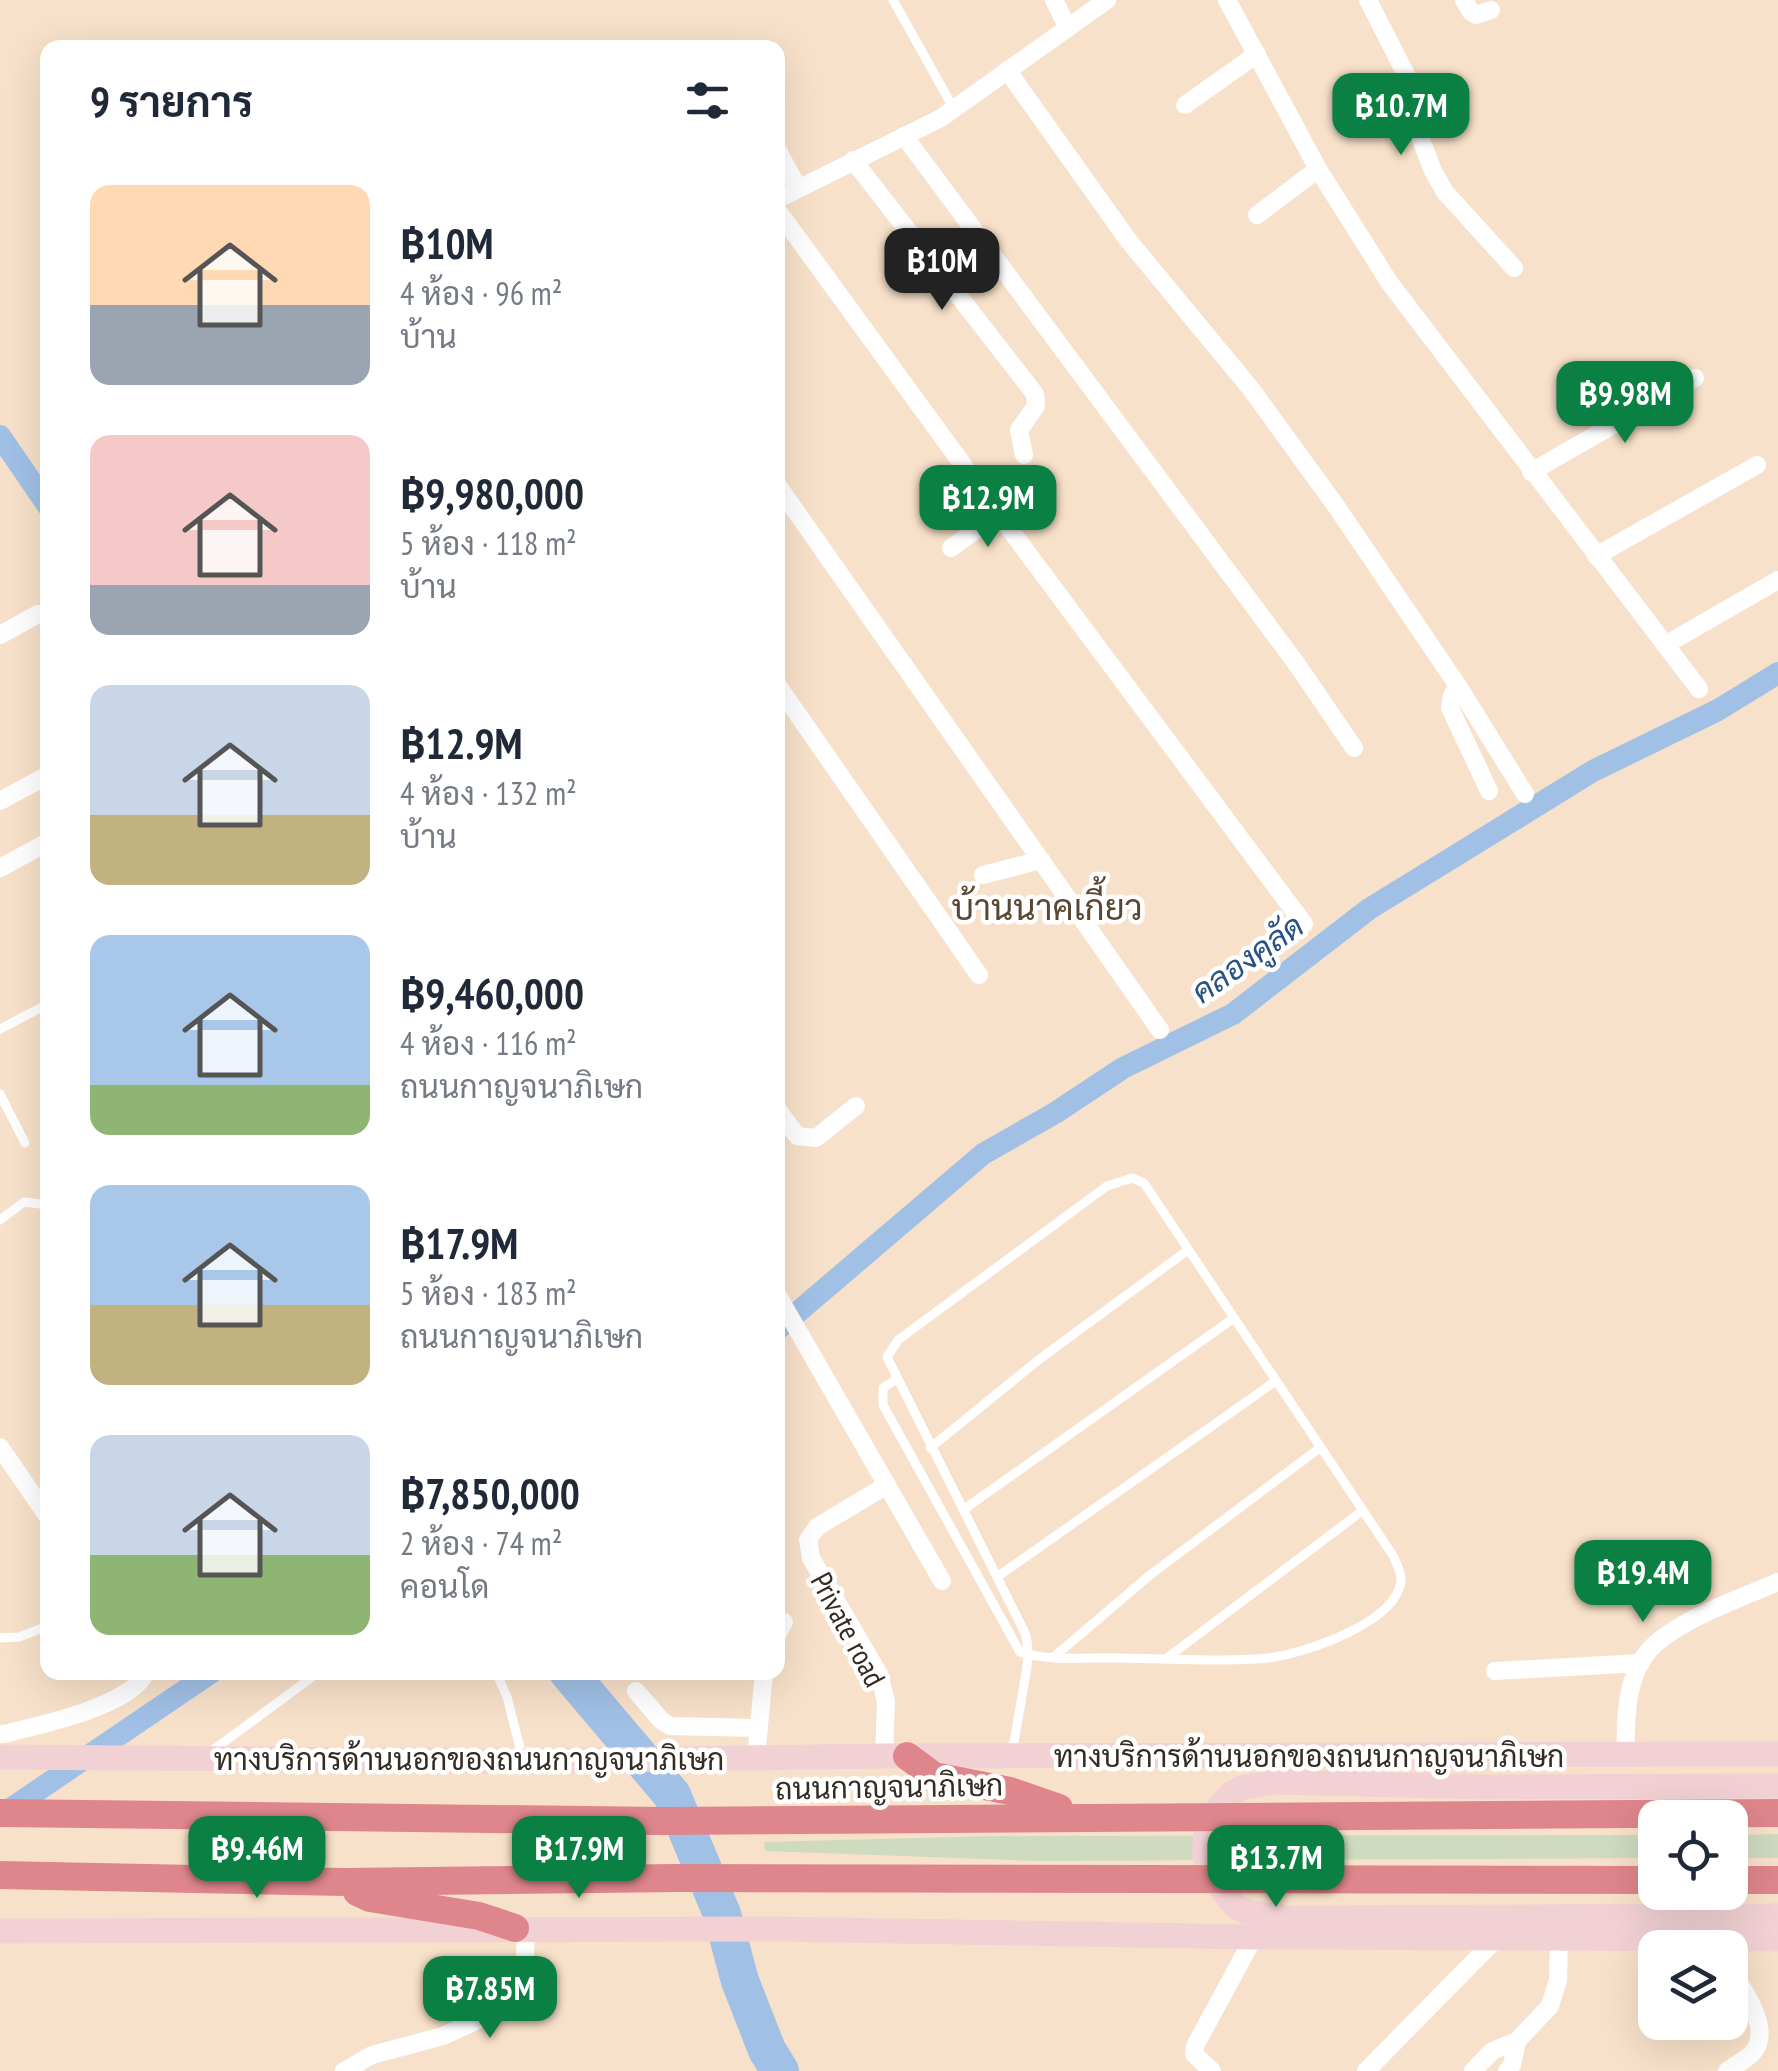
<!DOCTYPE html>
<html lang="th">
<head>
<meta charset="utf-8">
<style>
	:root { --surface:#fff; --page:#f6f6f7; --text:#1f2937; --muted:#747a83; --accent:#0b8043 }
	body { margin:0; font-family:"PT Sans Narrow",Sarabun,sans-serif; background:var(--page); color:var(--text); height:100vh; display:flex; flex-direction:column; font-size:38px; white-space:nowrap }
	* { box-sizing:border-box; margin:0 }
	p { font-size:32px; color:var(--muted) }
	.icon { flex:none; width:55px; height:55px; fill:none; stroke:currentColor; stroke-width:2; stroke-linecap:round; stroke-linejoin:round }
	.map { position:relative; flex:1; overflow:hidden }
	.side { position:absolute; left:40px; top:40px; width:745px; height:1640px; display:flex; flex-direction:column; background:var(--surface); border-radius:20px; box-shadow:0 10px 40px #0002 }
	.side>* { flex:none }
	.tools { position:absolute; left:1638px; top:1800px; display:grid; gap:20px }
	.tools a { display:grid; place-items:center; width:110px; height:110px; border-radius:20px; background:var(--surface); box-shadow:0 10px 40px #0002; font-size:50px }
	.price { position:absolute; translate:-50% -85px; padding:0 22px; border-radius:20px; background:var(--accent); color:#fff; font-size:32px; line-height:65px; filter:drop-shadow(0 2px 5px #0008) }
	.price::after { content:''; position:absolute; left:50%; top:60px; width:30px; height:22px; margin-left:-15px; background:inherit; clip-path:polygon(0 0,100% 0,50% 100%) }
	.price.active { background:#222; color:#fff }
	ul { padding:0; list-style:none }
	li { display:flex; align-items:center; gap:30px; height:250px; padding:0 50px }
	li span { display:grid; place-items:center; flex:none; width:280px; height:200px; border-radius:20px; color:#555 }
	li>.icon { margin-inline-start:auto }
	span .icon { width:120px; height:120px; fill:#fffc; stroke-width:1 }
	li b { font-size:42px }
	h2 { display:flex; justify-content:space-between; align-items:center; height:120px; padding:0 50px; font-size:42px }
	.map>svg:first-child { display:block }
	.green { fill:#cfdbbf }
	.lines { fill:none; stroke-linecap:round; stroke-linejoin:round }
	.canal { stroke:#a1c0e6; stroke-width:22 }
	.river { stroke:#a1c0e6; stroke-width:38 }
	.service { stroke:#fff; stroke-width:9 }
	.minor { stroke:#fff; stroke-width:18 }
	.secondary { stroke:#f2d1d4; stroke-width:25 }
	.trunk { stroke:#de868c; stroke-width:28 }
	.labels { text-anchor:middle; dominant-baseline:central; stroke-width:9; stroke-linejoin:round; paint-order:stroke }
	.street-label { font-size:30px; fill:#342b23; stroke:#fff }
	.water-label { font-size:32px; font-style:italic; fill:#285283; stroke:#fff }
	.quarter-label { font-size:35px; fill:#594633; stroke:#fff }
</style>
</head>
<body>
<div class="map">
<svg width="1778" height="2071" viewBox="0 0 1778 2071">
	<rect width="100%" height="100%" fill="#f8e1ca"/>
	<g class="green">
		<polygon points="1778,1834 1778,1858 1730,1858 1730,1835"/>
		<polygon points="1655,1835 1655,1858 1040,1861 765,1851 764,1842 992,1836"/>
	</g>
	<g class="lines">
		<g class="canal">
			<polyline points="0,436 48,506"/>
			<polyline points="778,1329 983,1154 1055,1113 1123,1068 1233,1014 1369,909 1593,771 1718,710 1778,673"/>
			<polyline points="0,1816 212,1672"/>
		</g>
		<polyline class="river" points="568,1672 672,1795 722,1914 740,1981 767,2050 780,2071"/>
		<g class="service">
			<polyline points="893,0 954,109"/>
			<polyline points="0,1029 48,1004"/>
			<polyline points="0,1094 25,1143"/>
			<polyline points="0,1220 24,1202 48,1205"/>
			<path d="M897 1379 883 1388V1405L1020 1652C1050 1662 1089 1657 1121 1658 1169 1659 1220 1662 1268 1658 1303 1654 1400 1622 1401 1579 1401 1572 1396 1563 1394 1557L1144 1183 1132 1178 1107 1186 898 1340 887 1357 1025 1633C1029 1646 1028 1655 1027 1667L1012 1754"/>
			<polyline points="930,1448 1041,1358 1188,1250"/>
			<polyline points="963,1510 1234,1318"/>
			<polyline points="997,1577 1276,1381"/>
			<polyline points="0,1638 19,1637 48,1626"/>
			<polyline points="1055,1656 1150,1575 1321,1447"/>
			<polyline points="1167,1658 1362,1511"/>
			<polyline points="496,1672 507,1697 523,1760"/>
			<polyline points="209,1753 319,1672"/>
		</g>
		<g class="minor">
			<polyline points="1054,0 1067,26"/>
			<polyline points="1227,0 1318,169 1389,282 1699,689"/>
			<polyline points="1368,0 1419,100 1420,137 1433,171 1445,192 1514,268"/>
			<polyline points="1464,0 1471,12 1476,15 1491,10"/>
			<polyline points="1007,70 1128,240 1251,389 1336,506 1458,686 1525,794"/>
			<polyline points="1185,105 1257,54"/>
			<polyline points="904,136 1296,663 1354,748"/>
			<polyline points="778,151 798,188"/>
			<polyline points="853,160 1035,394 1036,406 1019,430 1024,455"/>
			<polyline points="778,199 941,118 1107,0"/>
			<polyline points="778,211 1017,539 1304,924"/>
			<polyline points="1257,215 1318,169"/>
			<polyline points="1531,472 1695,378"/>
			<polyline points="778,486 1160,1030"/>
			<polyline points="951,548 998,514"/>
			<polyline points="1596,556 1757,465"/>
			<polyline points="0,635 38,614"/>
			<polyline points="1665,645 1778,580"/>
			<polyline points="778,686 979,975"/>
			<polyline points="1458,686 1452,696 1450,708 1489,791"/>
			<polyline points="0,801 48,775"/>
			<polyline points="0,868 48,842"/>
			<polyline points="983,875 1041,860"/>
			<polyline points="778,1110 797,1136 816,1138 856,1106"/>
			<polyline points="778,1296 942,1581"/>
			<polyline points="0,1447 48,1517"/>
			<polyline points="778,1633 784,1622"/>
			<polyline points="1495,1671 1641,1663"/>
			<polyline points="636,1691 661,1720 670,1726 758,1728"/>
			<path d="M3 1734C37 1726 132 1706 146 1672"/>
			<path d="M1626 1753C1625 1722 1626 1680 1646 1654 1671 1622 1741 1598 1778 1582"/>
			<polyline points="884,1756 886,1701 879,1674 811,1558 808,1540 817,1527 887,1485"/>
			<polyline points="756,1758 764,1672"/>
			<polyline points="344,2071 372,2055 443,2036 515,2003 524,1992 526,1928"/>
			<polyline points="1212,2071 1194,2054 1195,2046 1254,1937"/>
			<polyline points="1366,2071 1498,1937"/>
			<polyline points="1473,2071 1492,2051 1517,2041 1550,2006 1558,1980 1559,1938"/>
			<polyline points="1507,2071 1512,2065 1517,2041"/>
			<path d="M1727 2071C1735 2065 1748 2059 1754 2051 1772 2028 1742 1988 1730 1968"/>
		</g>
		<g class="secondary">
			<polyline points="0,1757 523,1761 884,1756 1778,1754"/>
			<polyline points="1778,1786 1485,1787 1272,1782 1244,1787 1232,1793 1220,1805 1207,1827 1204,1855 1210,1874 1235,1906 1247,1912 1286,1918 1778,1916"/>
			<polyline points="0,1931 773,1929 1254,1937 1778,1939"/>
		</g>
		<g class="trunk">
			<polyline points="907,1756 934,1776 1010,1791 1059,1808"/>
			<polyline points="0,1813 665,1821 1778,1813"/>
			<polyline points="0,1875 345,1882 677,1878 1655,1880"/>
			<polyline points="1730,1880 1778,1880"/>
			<polyline points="357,1892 370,1898 479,1916 515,1928"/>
		</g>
	</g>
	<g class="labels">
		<g class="street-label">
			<text transform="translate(849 1629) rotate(62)">Private road</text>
			<text x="1309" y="1755">ทางบริการด้านนอกของถนนกาญจนาภิเษก</text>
			<text x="469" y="1758">ทางบริการด้านนอกของถนนกาญจนาภิเษก</text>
			<text transform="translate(889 1786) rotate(-1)">ถนนกาญจนาภิเษก</text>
		</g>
		<g class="water-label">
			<text transform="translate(1247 958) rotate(-35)">คลองคูลัด</text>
		</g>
		<g class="quarter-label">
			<text x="1047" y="907">บ้านนาคเกี้ยว</text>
		</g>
	</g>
</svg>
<div class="tools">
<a><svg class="icon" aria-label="locate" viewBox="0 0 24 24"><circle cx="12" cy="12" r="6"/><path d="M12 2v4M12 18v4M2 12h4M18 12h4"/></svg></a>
<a><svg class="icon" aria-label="layers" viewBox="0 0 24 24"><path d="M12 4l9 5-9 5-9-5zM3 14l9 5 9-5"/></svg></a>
</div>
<b class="price" style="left:1401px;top:158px">฿10.7M</b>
<b class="price active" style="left:942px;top:313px">฿10M</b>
<b class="price" style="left:1625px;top:446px">฿9.98M</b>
<b class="price" style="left:988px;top:550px">฿12.9M</b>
<b class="price" style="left:1643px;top:1625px">฿19.4M</b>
<b class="price" style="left:257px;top:1901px">฿9.46M</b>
<b class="price" style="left:579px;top:1901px">฿17.9M</b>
<b class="price" style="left:1276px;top:1910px">฿13.7M</b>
<b class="price" style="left:490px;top:2041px">฿7.85M</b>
<section class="side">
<h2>9 รายการ<svg class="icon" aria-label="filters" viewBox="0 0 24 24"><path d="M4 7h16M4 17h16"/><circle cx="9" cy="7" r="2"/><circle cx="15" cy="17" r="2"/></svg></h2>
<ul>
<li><span style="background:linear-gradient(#ffd9b3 60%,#9aa5b1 0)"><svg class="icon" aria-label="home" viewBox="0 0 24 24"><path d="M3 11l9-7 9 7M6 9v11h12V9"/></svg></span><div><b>฿10M</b><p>4 ห้อง · 96 m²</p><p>บ้าน</p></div></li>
<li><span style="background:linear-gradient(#f6c9c9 75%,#9aa5b1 0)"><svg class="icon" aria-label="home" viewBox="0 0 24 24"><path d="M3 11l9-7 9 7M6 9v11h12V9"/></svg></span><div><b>฿9,980,000</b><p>5 ห้อง · 118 m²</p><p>บ้าน</p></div></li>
<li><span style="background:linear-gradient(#c9d6e8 65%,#c2b280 0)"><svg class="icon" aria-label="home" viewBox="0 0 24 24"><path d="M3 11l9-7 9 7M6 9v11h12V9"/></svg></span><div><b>฿12.9M</b><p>4 ห้อง · 132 m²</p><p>บ้าน</p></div></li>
<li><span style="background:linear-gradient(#a9c7e8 75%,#8fb573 0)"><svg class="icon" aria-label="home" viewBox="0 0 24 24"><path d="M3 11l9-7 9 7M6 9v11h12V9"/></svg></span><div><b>฿9,460,000</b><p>4 ห้อง · 116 m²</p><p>ถนนกาญจนาภิเษก</p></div></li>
<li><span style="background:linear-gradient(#a9c7e8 60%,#c2b280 0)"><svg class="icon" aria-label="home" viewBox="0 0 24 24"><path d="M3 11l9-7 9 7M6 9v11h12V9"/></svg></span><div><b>฿17.9M</b><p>5 ห้อง · 183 m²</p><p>ถนนกาญจนาภิเษก</p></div></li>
<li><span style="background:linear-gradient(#c9d6e8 60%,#8fb573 0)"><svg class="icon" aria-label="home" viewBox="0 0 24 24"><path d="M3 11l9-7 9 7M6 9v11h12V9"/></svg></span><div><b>฿7,850,000</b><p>2 ห้อง · 74 m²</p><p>คอนโด</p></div></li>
</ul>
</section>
</div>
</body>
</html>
